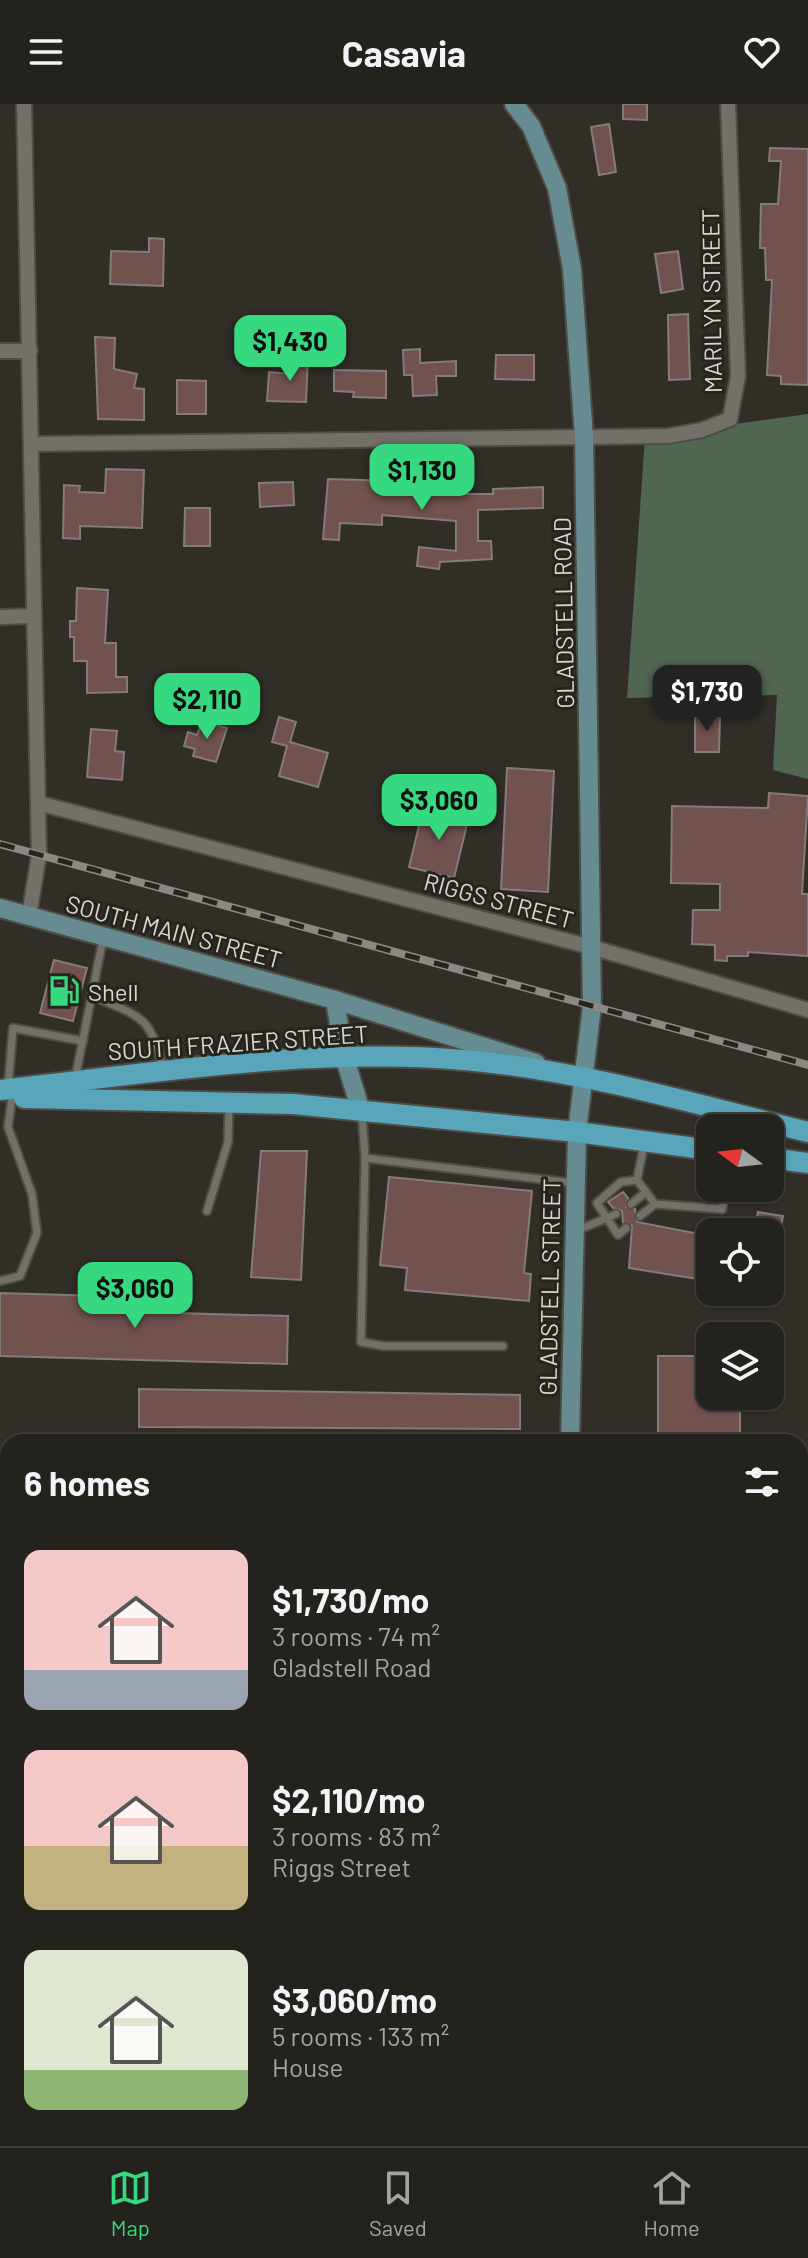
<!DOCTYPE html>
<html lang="en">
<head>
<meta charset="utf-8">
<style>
	:root { --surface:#24221d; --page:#2c2a26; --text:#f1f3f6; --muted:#a3a4a4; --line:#413f3b; --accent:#36d880 }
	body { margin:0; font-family:Barlow,sans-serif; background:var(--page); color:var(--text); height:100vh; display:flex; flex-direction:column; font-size:30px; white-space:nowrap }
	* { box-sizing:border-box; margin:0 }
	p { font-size:26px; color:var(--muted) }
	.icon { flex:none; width:44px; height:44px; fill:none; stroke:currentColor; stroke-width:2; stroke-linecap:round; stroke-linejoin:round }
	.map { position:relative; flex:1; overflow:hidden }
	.side { position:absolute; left:0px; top:1330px; width:808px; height:712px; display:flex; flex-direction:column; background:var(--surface); border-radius:24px 24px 0 0; box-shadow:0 2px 6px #0004,0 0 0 2px var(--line) }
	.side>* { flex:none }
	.needle { width:52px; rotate:285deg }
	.controls { position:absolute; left:696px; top:1010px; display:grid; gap:16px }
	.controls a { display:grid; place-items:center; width:88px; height:88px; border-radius:16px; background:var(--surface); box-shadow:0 2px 6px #0004,0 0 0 2px var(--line); font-size:40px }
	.price { position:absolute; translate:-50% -68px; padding:0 18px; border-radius:16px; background:var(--accent); color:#111; font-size:26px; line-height:52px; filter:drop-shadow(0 2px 4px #0008) }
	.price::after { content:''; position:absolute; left:50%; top:48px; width:24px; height:18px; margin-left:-12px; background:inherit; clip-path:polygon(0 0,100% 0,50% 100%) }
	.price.selected { background:#222; color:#fff }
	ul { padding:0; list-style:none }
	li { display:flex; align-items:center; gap:24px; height:200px; padding:0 24px }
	li span { display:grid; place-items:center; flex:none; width:224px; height:160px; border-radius:16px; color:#555 }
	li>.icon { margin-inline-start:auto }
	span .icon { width:96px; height:96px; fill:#fffc; stroke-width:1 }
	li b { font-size:34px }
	h2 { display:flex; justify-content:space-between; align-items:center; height:96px; padding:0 24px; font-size:34px }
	header { display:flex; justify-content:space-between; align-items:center; height:104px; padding:0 24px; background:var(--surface); font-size:36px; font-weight:700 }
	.tab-bar { display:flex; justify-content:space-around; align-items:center; height:112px; border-top:2px solid var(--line); background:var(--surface); font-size:22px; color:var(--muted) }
	.tab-bar a { display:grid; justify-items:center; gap:4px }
	.tab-bar .selected { color:var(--accent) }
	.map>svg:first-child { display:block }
	.forest { fill:#506650 }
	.building { fill:#72524f; stroke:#857b7a; stroke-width:2 }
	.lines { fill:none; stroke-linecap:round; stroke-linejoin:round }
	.lane-casing { stroke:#4d4c46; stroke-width:11 }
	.street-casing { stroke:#4d4c46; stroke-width:18 }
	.secondary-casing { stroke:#4d4c46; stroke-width:22 }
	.primary-casing { stroke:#4d4c46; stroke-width:24 }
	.lane { stroke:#727068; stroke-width:7 }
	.street { stroke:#727068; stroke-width:14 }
	.secondary { stroke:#668b91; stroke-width:18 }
	.primary { stroke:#59a5ba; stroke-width:20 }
	.rail-casing { stroke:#8a8983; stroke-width:8 }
	.rail { stroke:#27241e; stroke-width:5; stroke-dasharray:15; stroke-linecap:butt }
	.labels { text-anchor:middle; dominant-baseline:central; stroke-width:6; stroke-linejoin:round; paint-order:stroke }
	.street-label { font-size:24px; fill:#d7d6d1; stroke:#27241e }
	.poi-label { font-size:24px; fill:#d7d6d1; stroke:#27241e; text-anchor:start }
</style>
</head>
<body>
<header><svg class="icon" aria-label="menu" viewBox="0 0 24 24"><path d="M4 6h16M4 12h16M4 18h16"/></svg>Casavia<svg class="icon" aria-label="heart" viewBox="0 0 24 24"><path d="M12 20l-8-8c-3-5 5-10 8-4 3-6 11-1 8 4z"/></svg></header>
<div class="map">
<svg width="808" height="2042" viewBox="0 0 808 2042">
	<rect width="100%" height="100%" fill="#302e27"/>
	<polygon class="forest" points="808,310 808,675 773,666 777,591 627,594 645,332"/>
	<g class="building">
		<polygon points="623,0 647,0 647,16 623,15"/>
		<polygon points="609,20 616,68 599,71 591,23"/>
		<polygon points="770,44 808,45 808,281 781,280 781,272 767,271 772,176 766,176 765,144 760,144 761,100 778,100 781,57 769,57"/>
		<polygon points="149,134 164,135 163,182 110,180 111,147 149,148"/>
		<polygon points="678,147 683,185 661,189 655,150"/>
		<polygon points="688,210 690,275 669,276 668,211"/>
		<polygon points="95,233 115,234 114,265 137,270 134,284 144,285 144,316 98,315"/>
		<polygon points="420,245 420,259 456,257 456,272 436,272 437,291 413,292 412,271 404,271 403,246"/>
		<polygon points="496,251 534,251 534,276 495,275"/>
		<polygon points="291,252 308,253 306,298 267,297 269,268 291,270"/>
		<polygon points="334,266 386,267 386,294 353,293 354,288 334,287"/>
		<polygon points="177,276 206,277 206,310 177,310"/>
		<polygon points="106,365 144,366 142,424 80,422 80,435 63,434 64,381 80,382 79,388 105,389"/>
		<polygon points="328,375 427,378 427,383 438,384 437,390 493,390 493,385 543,383 543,404 478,406 478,437 491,437 492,455 440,458 439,465 417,462 419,443 456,447 456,417 382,411 382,421 340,419 339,436 323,435"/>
		<polygon points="293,378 294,401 260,403 259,379"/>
		<polygon points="185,404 210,404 210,442 184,442"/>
		<polygon points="77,484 108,486 105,539 116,539 116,573 127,573 127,588 87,589 87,557 74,557 74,533 70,533 70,517 76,517"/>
		<polygon points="695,611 720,611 719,648 695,648"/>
		<polygon points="279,613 296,618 290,638 328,649 318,683 279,672 287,642 272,638"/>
		<polygon points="202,617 227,624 216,658 193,652 195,645 184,642 188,628 197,631"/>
		<polygon points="91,625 117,627 115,647 124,648 122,676 87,673"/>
		<polygon points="507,664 554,667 548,788 501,785"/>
		<polygon points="769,689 808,692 802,790 808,790 808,852 748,848 748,852 727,852 727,857 715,856 715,841 692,840 693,806 720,806 720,780 671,779 672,702 768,704"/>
		<polygon points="424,701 469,712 454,774 409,763"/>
		<polygon points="54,856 87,864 73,917 40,909"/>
		<polygon points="261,1047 307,1047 301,1176 251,1173"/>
		<polygon points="389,1073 532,1087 524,1169 531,1170 529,1197 405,1186 407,1164 380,1161"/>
		<polygon points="623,1088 628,1094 626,1103 635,1105 637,1118 710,1132 710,1177 629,1164 632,1122 623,1119 622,1107 613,1104 608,1098"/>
		<polygon points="758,1108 783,1112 780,1128 754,1128"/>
		<polygon points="135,1181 175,1187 175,1209 288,1212 287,1260 0,1252 0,1189 135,1193"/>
		<polygon points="658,1252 710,1252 710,1292 740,1292 740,1329 658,1329"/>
		<polygon points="139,1285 520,1291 520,1325 139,1323"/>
	</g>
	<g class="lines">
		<defs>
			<g id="lane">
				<path d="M92 892C141 913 151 911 163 966"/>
				<polyline points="75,975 103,835"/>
				<polyline points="8,983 13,924 83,937"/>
				<polyline points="362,1008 365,1054 573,1079"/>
				<polyline points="644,1041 637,1076 655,1100 722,1105 726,1084"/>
				<polyline points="365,1054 361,1238 384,1242 503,1242"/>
				<polyline points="631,1100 646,1088"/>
				<polyline points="207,1107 228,1038 229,1001"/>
				<polyline points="640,1112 655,1100"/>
				<polyline points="626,1124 618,1131 597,1099 621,1078 637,1076"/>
				<polyline points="576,1127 616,1110"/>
				<polyline points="0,1177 20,1172 37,1129 32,1090 8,1023 13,986"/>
				<polyline points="0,1358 8,1358"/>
				<polyline points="0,1413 8,1413"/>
				<polyline points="0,1562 8,1539"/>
				<polyline points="800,1625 808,1625"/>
				<polyline points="800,1694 808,1694"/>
			</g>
			<g id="street">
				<polyline points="24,0 39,751 29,812"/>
				<polyline points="0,247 30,247"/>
				<polyline points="31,340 668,332 702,326 730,315 738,272 728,0"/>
				<polyline points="0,513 34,512"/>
				<polyline points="38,699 591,843 808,906"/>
				<polyline points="800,1355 808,1356"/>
				<polyline points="800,1473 808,1472"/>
			</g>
			<g id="secondary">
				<polyline points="514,0 531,22 557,84 572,165 584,333 592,902 577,1028 570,1338"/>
				<polyline points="0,804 335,896 344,952 361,1007"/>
				<polyline points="335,896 536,959"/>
				<polyline points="571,2034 571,2042"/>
			</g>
			<g id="primary">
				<path d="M0 986C154 969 310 943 464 956 581 966 695 1000 808 1028"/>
				<polyline points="24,994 293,1000 577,1028 710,1046"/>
				<polyline points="770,1054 808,1059"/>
			</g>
		</defs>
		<use href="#lane" class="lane-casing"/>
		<use href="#street" class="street-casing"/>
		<use href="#secondary" class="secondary-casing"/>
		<use href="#primary" class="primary-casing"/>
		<use href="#lane" class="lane"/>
		<use href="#street" class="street"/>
		<use href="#secondary" class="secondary"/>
		<use href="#primary" class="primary"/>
		<defs>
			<polyline id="rail" points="0,740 808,961"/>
		</defs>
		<use href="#rail" class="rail-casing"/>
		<use href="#rail" class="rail"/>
	</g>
	<defs>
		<symbol id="fuel-bare" viewBox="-9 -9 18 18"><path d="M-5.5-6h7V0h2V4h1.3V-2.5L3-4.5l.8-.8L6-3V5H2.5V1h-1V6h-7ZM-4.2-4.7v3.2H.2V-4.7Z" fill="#36d880" stroke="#27241e" stroke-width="2.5" paint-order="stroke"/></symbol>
	</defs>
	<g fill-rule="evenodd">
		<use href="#fuel-bare" x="42" y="865" width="44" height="44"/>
	</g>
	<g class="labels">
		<g class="street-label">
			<text transform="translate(711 197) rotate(-91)">MARILYN STREET</text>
			<text transform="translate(563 509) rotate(-91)">GLADSTELL ROAD</text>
			<text transform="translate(499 796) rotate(15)">RIGGS STREET</text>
			<text transform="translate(174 827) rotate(15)">SOUTH MAIN STREET</text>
			<text transform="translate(238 938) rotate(-4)">SOUTH FRAZIER STREET</text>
			<text transform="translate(549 1183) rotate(-89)">GLADSTELL STREET</text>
		</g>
		<g class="poi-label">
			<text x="88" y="887">Shell</text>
		</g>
	</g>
</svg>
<div class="controls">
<a><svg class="needle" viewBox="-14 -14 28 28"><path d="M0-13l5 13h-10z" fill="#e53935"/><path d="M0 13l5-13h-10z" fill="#a3a4a4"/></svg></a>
<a><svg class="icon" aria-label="locate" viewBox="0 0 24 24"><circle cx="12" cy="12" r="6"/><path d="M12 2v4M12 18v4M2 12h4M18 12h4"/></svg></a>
<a><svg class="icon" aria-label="layers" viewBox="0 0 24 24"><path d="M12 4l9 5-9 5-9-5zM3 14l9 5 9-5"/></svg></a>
</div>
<b class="price" style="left:290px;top:279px">$1,430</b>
<b class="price" style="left:422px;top:408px">$1,130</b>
<b class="price selected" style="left:707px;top:629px">$1,730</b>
<b class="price" style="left:207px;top:637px">$2,110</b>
<b class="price" style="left:439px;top:738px">$3,060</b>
<b class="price" style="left:135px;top:1226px">$3,060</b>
<section class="side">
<h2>6 homes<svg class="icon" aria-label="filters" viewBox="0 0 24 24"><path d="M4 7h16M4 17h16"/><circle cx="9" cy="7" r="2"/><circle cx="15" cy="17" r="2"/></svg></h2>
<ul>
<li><span style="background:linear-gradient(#f6c9c9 75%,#9aa5b1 0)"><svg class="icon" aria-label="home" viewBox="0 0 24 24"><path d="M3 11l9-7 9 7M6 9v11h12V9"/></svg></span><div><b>$1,730/mo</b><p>3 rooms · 74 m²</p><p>Gladstell Road</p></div></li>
<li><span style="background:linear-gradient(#f6c9c9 60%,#c2b280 0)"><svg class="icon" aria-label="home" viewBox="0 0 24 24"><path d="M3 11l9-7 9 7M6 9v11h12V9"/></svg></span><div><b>$2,110/mo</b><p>3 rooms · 83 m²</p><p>Riggs Street</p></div></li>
<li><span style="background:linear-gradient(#dfe7d0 75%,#8fb573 0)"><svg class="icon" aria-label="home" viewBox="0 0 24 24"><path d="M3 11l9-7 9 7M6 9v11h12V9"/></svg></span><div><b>$3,060/mo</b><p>5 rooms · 133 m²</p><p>House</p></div></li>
</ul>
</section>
</div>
<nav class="tab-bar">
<a class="selected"><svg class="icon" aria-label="map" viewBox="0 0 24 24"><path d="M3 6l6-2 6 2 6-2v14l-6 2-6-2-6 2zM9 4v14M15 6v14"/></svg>Map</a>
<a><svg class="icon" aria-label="saved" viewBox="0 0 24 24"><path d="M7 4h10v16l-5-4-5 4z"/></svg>Saved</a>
<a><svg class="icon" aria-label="home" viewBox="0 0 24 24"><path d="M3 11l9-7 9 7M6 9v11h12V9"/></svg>Home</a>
</nav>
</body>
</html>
